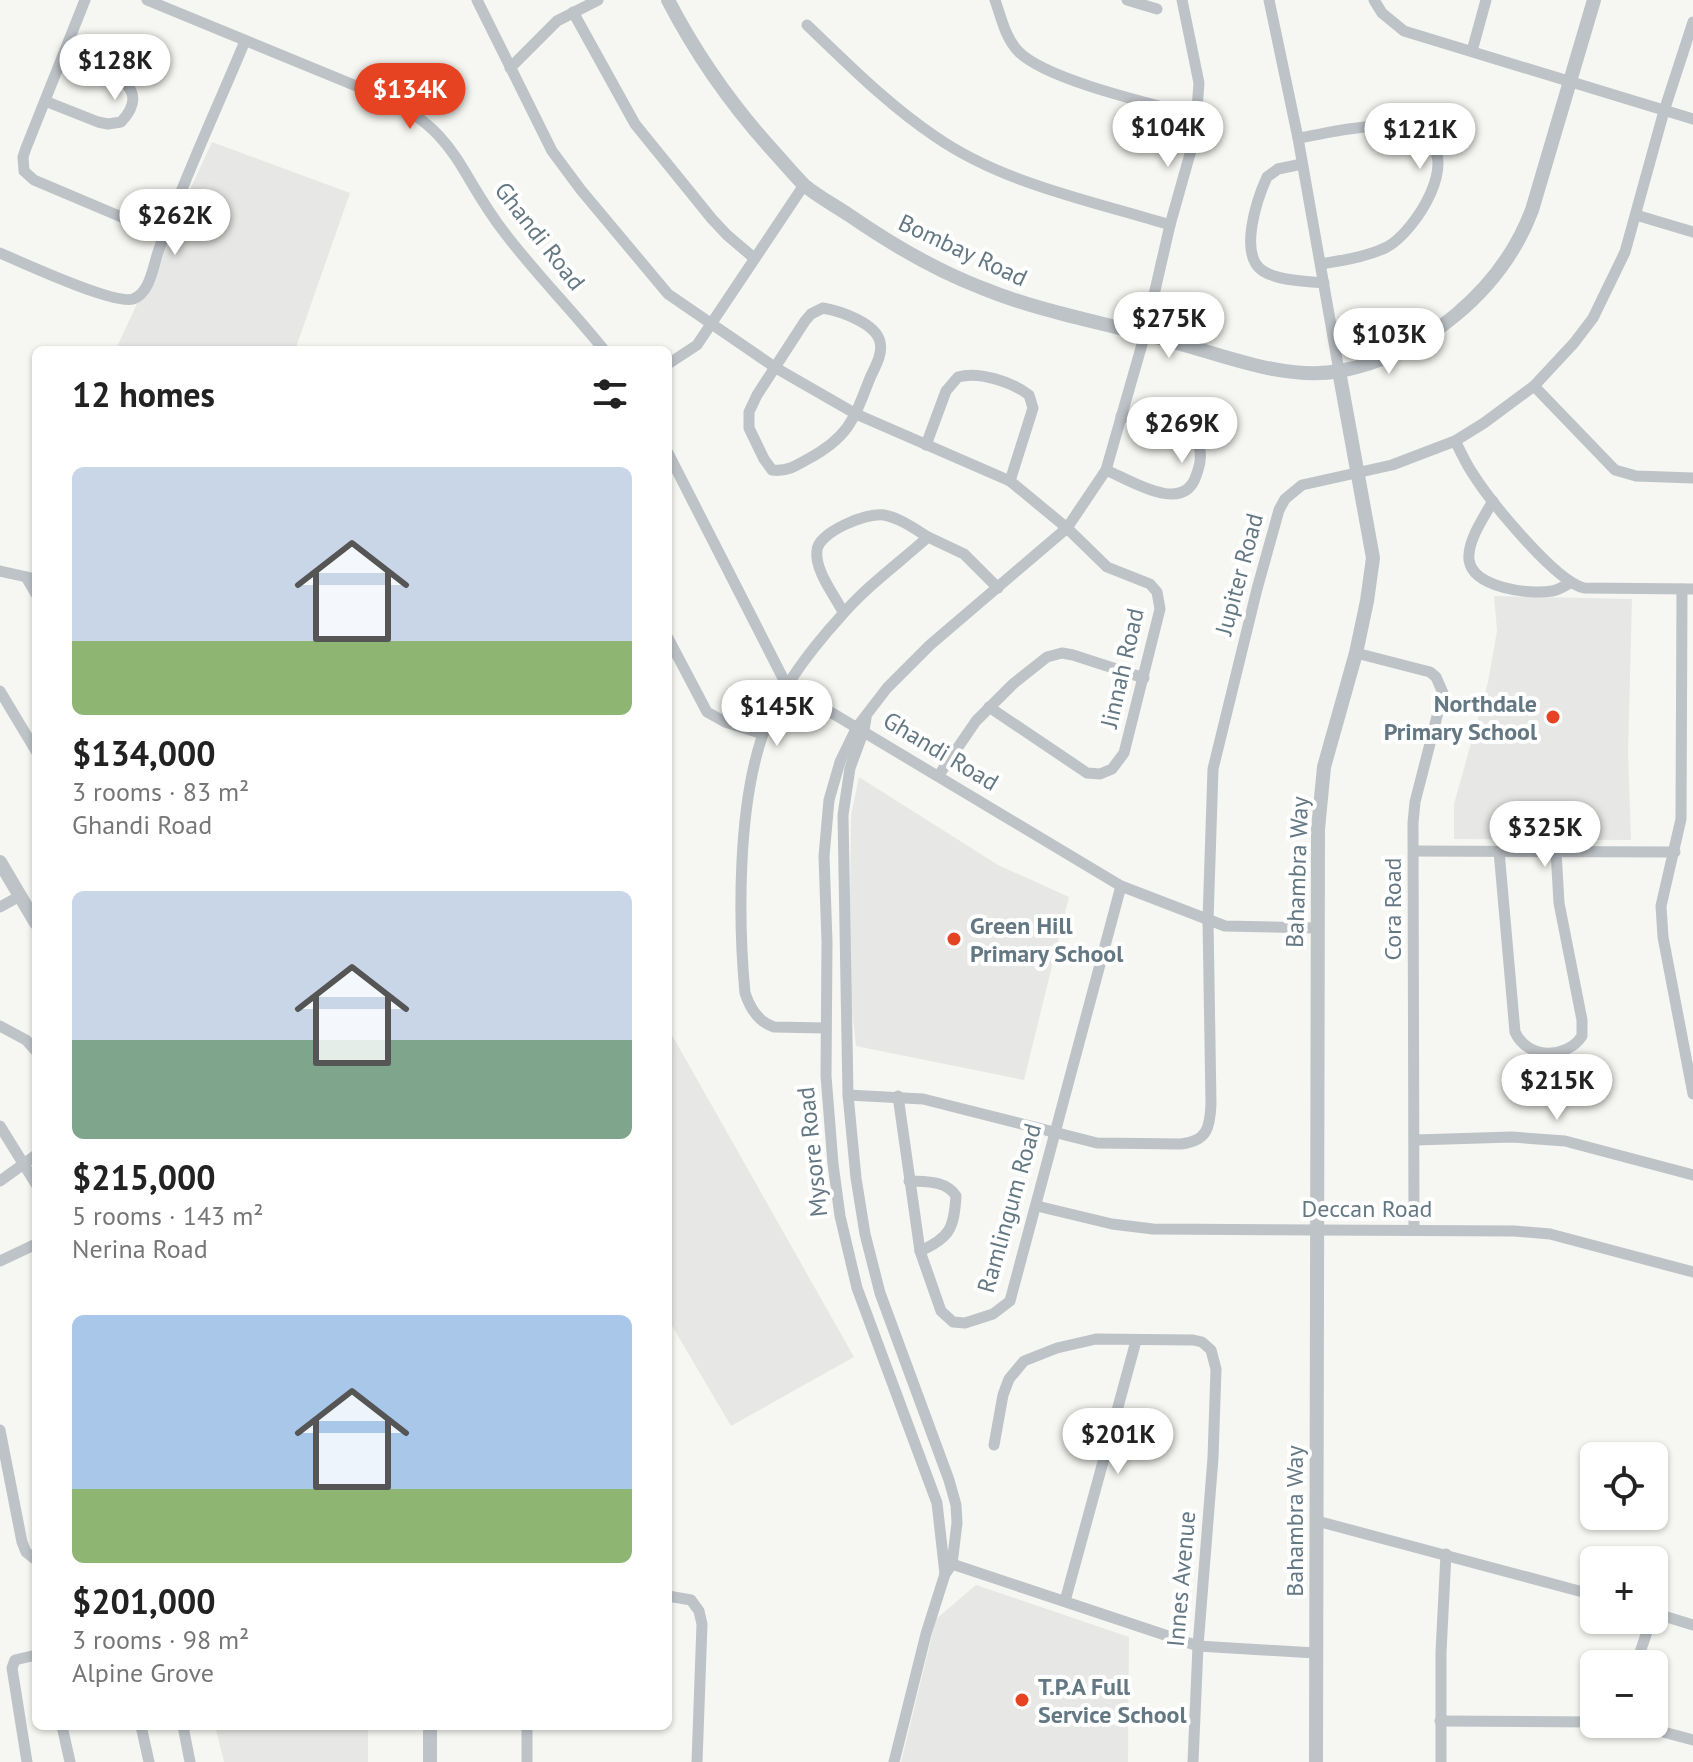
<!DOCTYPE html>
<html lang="en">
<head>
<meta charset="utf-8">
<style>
	:root { --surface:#fff; --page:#f2f2f2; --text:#222; --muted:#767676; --accent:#e64323 }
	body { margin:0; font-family:"PT Sans",sans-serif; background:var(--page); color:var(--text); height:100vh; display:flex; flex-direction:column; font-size:30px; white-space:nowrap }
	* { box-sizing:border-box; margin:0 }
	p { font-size:26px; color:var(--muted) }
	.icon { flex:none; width:44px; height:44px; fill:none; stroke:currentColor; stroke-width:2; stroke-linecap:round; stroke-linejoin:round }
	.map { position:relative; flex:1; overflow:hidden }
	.drawer { position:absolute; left:32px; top:346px; width:640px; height:1384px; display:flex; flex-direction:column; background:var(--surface); border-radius:12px; box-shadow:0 2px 6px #0004 }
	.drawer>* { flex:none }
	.fabs { position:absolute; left:1580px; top:1442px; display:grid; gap:16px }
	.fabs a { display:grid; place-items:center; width:88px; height:88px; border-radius:12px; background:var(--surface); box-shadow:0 2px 6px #0004; font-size:40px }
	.price { position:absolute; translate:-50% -68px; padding:0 18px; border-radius:28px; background:#fff; color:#222; font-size:26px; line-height:52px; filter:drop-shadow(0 2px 4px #0008) }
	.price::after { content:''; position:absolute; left:50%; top:48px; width:24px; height:18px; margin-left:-12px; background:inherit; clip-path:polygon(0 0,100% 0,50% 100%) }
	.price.on { background:var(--accent); color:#fff }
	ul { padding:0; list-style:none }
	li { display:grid; align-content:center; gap:16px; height:424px; padding:0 40px }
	li span { display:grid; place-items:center; height:248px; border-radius:12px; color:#555 }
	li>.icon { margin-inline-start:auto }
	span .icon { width:144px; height:144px; fill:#fffc; stroke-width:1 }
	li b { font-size:34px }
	h2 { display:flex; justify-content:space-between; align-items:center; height:96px; padding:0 40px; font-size:34px }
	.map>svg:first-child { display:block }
	.built { fill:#e7e7e6 }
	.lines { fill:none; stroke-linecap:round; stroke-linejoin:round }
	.minor { stroke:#bec3c7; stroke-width:11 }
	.tertiary { stroke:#bec3c7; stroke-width:14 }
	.poi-dot { fill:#e64323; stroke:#fff; stroke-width:3 }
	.labels { text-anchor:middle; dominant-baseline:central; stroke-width:8; stroke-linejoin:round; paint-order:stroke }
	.street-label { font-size:24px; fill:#647884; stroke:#fff }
	.poi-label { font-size:24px; font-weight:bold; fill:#647884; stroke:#fff; text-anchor:start }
</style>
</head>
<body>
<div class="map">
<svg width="1693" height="1762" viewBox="0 0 1693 1762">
	<rect width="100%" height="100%" fill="#f6f6f2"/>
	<g class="built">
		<polygon points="212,142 350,193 295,350 119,350 116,349"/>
		<polygon points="1494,596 1632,599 1628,752 1631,840 1454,839 1454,804 1488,682 1497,631"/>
		<polygon points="859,777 998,865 1069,897 1024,1080 856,1046 849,982 851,815"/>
		<polygon points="668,1028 854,1357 731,1426 668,1319"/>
		<polygon points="976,1585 1129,1637 1128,1762 901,1762 936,1619"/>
		<polygon points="215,1726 368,1726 368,1762 224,1762"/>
	</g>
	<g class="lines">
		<g class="minor">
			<polyline points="85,0 26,148 23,157 24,171 34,180 164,235"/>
			<path d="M147 0 383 97C459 133 457 171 504 232 535 273 572 310 604 350"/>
			<polyline points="477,0 552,151 581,190 668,294 776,368 856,414 1010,481 1067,528 1107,567 1150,584 1157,592 1160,609 1124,753 1112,769 1100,774 1087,773 989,707"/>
			<path d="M995 0C1001 17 1005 37 1018 51 1045 80 1156 105 1198 116"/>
			<polyline points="1127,0 1157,9"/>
			<polyline points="1269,0 1298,138 1339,371"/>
			<polyline points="1374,0 1382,13 1404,31 1693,119"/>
			<polyline points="573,12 635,124 712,219 727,235 754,258"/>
			<path d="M807 25C848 64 888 105 936 137 1004 184 1092 201 1170 225"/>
			<polyline points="1472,51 1486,0"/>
			<polyline points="510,68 557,21 598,0"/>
			<path d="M45 101 98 122 108 124 121 122C160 81 93 66 64 54"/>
			<path d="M1298 138C1336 132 1385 117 1421 135 1464 156 1415 232 1387 247 1367 257 1343 260 1321 264"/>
			<path d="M1302 164 1278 169 1267 177C1257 199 1238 255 1263 271 1279 281 1306 281 1324 283"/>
			<polyline points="1636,215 1693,232"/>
			<path d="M0 253C23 263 114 305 133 299 150 293 153 267 158 252 183 180 216 111 245 41"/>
			<path d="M823 308C840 311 876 323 880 342 883 354 875 367 870 378 854 419 849 437 808 459 796 466 786 472 772 470L764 459 749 428V412L757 395 805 321 811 314Z"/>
			<polyline points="668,364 697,345 804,185"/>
			<polyline points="1534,386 1615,470 1636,476 1693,478"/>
			<path d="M1455 441C1461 452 1466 464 1473 474 1490 501 1555 581 1584 588L1693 589"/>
			<path d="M926 445 946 391 958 377C979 371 1012 382 1029 395L1033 408 1010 481"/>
			<polyline points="668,453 787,686 1121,886 1225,926 1316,928"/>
			<path d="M1106 470C1130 480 1183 515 1196 476 1200 465 1202 457 1199 445L1195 439 1178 431 1121 416"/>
			<path d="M1493 501C1484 517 1467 541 1469 560 1473 588 1530 595 1552 591 1559 590 1564 586 1570 583"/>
			<polyline points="0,571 36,579"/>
			<polyline points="26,577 36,594"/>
			<polyline points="1682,589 1681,819 1661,906 1663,937 1693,1094"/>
			<path d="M843 612C835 596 814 570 817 550 819 532 867 512 884 515 900 518 915 529 928 537"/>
			<polyline points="668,638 707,712 725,722 763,734"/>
			<polyline points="1356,653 1430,672 1436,677 1443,693 1415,802 1413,823 1414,1230"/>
			<polyline points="0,691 36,751"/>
			<polyline points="866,718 864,730 850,768 843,815 848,1095 856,1178 865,1234 880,1293 949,1480 956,1505 957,1523 952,1564 945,1574 926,1634 894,1762"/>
			<polyline points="939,775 976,721 1013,684 1047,657 1062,653 1073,655 1144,678"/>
			<polyline points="1414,851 1675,852"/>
			<path d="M1499 851 1515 1032C1527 1059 1566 1060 1582 1036V1020L1559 903 1556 851"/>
			<polyline points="0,907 20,896"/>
			<polyline points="0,1026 26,1040 36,1051"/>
			<path d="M826 1028 774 1027C758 1022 750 1008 745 993 738 918 738 808 762 737 777 693 811 649 842 615 867 586 900 562 928 537L964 554 998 588"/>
			<path d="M848 1095 923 1099 1097 1143 1181 1144C1207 1141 1210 1128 1211 1104L1208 920 1213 769 1257 589 1279 510 1285 499 1302 485 1392 465 1455 441 1484 423 1534 386 1574 343 1593 318 1625 252 1664 111 1693 22"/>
			<polyline points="898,1096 920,1251 941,1311 953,1322 965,1323 993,1314 1010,1301 1121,886"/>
			<polyline points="0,1126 36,1184"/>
			<polyline points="1415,1140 1512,1137 1565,1141 1693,1175"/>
			<polyline points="0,1181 36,1155"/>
			<path d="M909 1181C926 1182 946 1180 956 1196 954 1228 950 1238 920 1251"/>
			<polyline points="1037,1206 1112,1224 1153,1229 1514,1231 1550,1234 1693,1272"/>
			<polyline points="0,1261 36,1244"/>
			<polyline points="0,1430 22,1542 26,1552 36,1560"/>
			<polyline points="994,1445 1003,1395 1009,1379 1024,1361 1057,1348 1096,1339 1193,1340 1202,1342 1211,1350 1216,1369 1213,1458 1198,1646 1193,1762"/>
			<polyline points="1317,1521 1594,1595"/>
			<polyline points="946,1562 1198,1646 1315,1653"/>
			<polyline points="945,1574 937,1503 857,1288 840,1216 833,1164 826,1076 827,942 824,856 829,800 840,762 857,727 887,688 930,645 1067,528 1106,470 1145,334 1170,225 1195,136 1199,83 1182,0"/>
			<polyline points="668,1596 691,1600 699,1611 702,1624 697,1762"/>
			<polyline points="1065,1601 1136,1341"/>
			<polyline points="1654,1613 1693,1625"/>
			<polyline points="1636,1664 1651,1620"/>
			<polyline points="1440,1721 1594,1722"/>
			<polyline points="1633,1724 1693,1740"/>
			<polyline points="62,1726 70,1762"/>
			<polyline points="141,1726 149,1762"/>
			<polyline points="183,1726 190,1762"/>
			<polyline points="27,1762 12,1668 15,1660 36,1655"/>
			<polyline points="527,1762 527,1728"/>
			<polyline points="1441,1762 1441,1652 1446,1554"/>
		</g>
		<g class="tertiary">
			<path d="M668 0C697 56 733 107 775 153 785 164 794 175 804 185 817 196 834 205 849 215 891 244 935 270 982 288 1043 313 1110 324 1174 342 1226 356 1286 381 1340 371 1424 355 1502 290 1532 210L1594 0"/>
			<polyline points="0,862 36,923"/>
			<polyline points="430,1762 430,1726"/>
			<polyline points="1316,1762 1318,829 1324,767 1356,653 1367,601 1373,558 1339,371"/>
		</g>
	</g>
	<g class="poi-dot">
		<circle cx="1553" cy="717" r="8"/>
		<circle cx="954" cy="939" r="8"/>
		<circle cx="1022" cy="1700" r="8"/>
	</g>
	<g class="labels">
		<g class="street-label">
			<text transform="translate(540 236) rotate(52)">Ghandi Road</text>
			<text transform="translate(963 250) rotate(25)">Bombay Road</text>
			<text transform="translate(1239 574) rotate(-75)">Jupiter Road</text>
			<text transform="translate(1122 668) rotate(-77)">Jinnah Road</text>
			<text transform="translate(941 751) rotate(31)">Ghandi Road</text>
			<text transform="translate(1297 872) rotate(-88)">Bahambra Way</text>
			<text transform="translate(1392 909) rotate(-90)">Cora Road</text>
			<text transform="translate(812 1152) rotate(-96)">Mysore Road</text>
			<text transform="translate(1009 1208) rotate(-74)">Ramlingum Road</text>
			<text x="1367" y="1208">Deccan Road</text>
			<text transform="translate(1294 1521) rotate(-90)">Bahambra Way</text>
			<text transform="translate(1181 1579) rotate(-85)">Innes Avenue</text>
		</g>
		<g class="poi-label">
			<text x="1537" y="703" text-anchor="end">Northdale<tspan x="1537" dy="28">Primary School</tspan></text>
			<text x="970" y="925">Green Hill<tspan x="970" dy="28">Primary School</tspan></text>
			<text x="1038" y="1686">T.P.A Full<tspan x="1038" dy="28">Service School</tspan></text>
		</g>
	</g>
</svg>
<div class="fabs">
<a><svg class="icon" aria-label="locate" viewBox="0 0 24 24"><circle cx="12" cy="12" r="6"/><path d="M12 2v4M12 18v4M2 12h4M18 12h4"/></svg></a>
<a>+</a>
<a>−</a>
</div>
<b class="price" style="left:115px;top:102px">$128K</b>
<b class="price on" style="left:410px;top:131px">$134K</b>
<b class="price" style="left:1168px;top:169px">$104K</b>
<b class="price" style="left:1420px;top:171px">$121K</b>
<b class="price" style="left:175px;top:257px">$262K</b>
<b class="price" style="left:1169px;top:360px">$275K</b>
<b class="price" style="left:1389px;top:376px">$103K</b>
<b class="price" style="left:1182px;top:465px">$269K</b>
<b class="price" style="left:777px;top:748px">$145K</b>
<b class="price" style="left:1545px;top:869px">$325K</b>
<b class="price" style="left:1557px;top:1122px">$215K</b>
<b class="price" style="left:1118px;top:1476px">$201K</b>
<section class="drawer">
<h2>12 homes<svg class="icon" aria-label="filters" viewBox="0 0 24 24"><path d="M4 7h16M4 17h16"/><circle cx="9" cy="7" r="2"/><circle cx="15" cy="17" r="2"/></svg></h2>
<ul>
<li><span style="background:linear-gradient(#c9d6e8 70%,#8fb573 0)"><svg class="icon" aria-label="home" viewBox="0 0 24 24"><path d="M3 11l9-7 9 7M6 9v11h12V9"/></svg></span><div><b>$134,000</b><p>3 rooms · 83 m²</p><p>Ghandi Road</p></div></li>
<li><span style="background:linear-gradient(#c9d6e8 60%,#7fa58c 0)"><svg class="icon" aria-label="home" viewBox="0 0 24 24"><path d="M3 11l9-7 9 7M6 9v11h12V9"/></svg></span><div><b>$215,000</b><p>5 rooms · 143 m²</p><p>Nerina Road</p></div></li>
<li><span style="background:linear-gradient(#a9c7e8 70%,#8fb573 0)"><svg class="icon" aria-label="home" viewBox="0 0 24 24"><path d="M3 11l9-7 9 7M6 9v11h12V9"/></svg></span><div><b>$201,000</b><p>3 rooms · 98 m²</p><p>Alpine Grove</p></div></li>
</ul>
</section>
</div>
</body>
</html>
